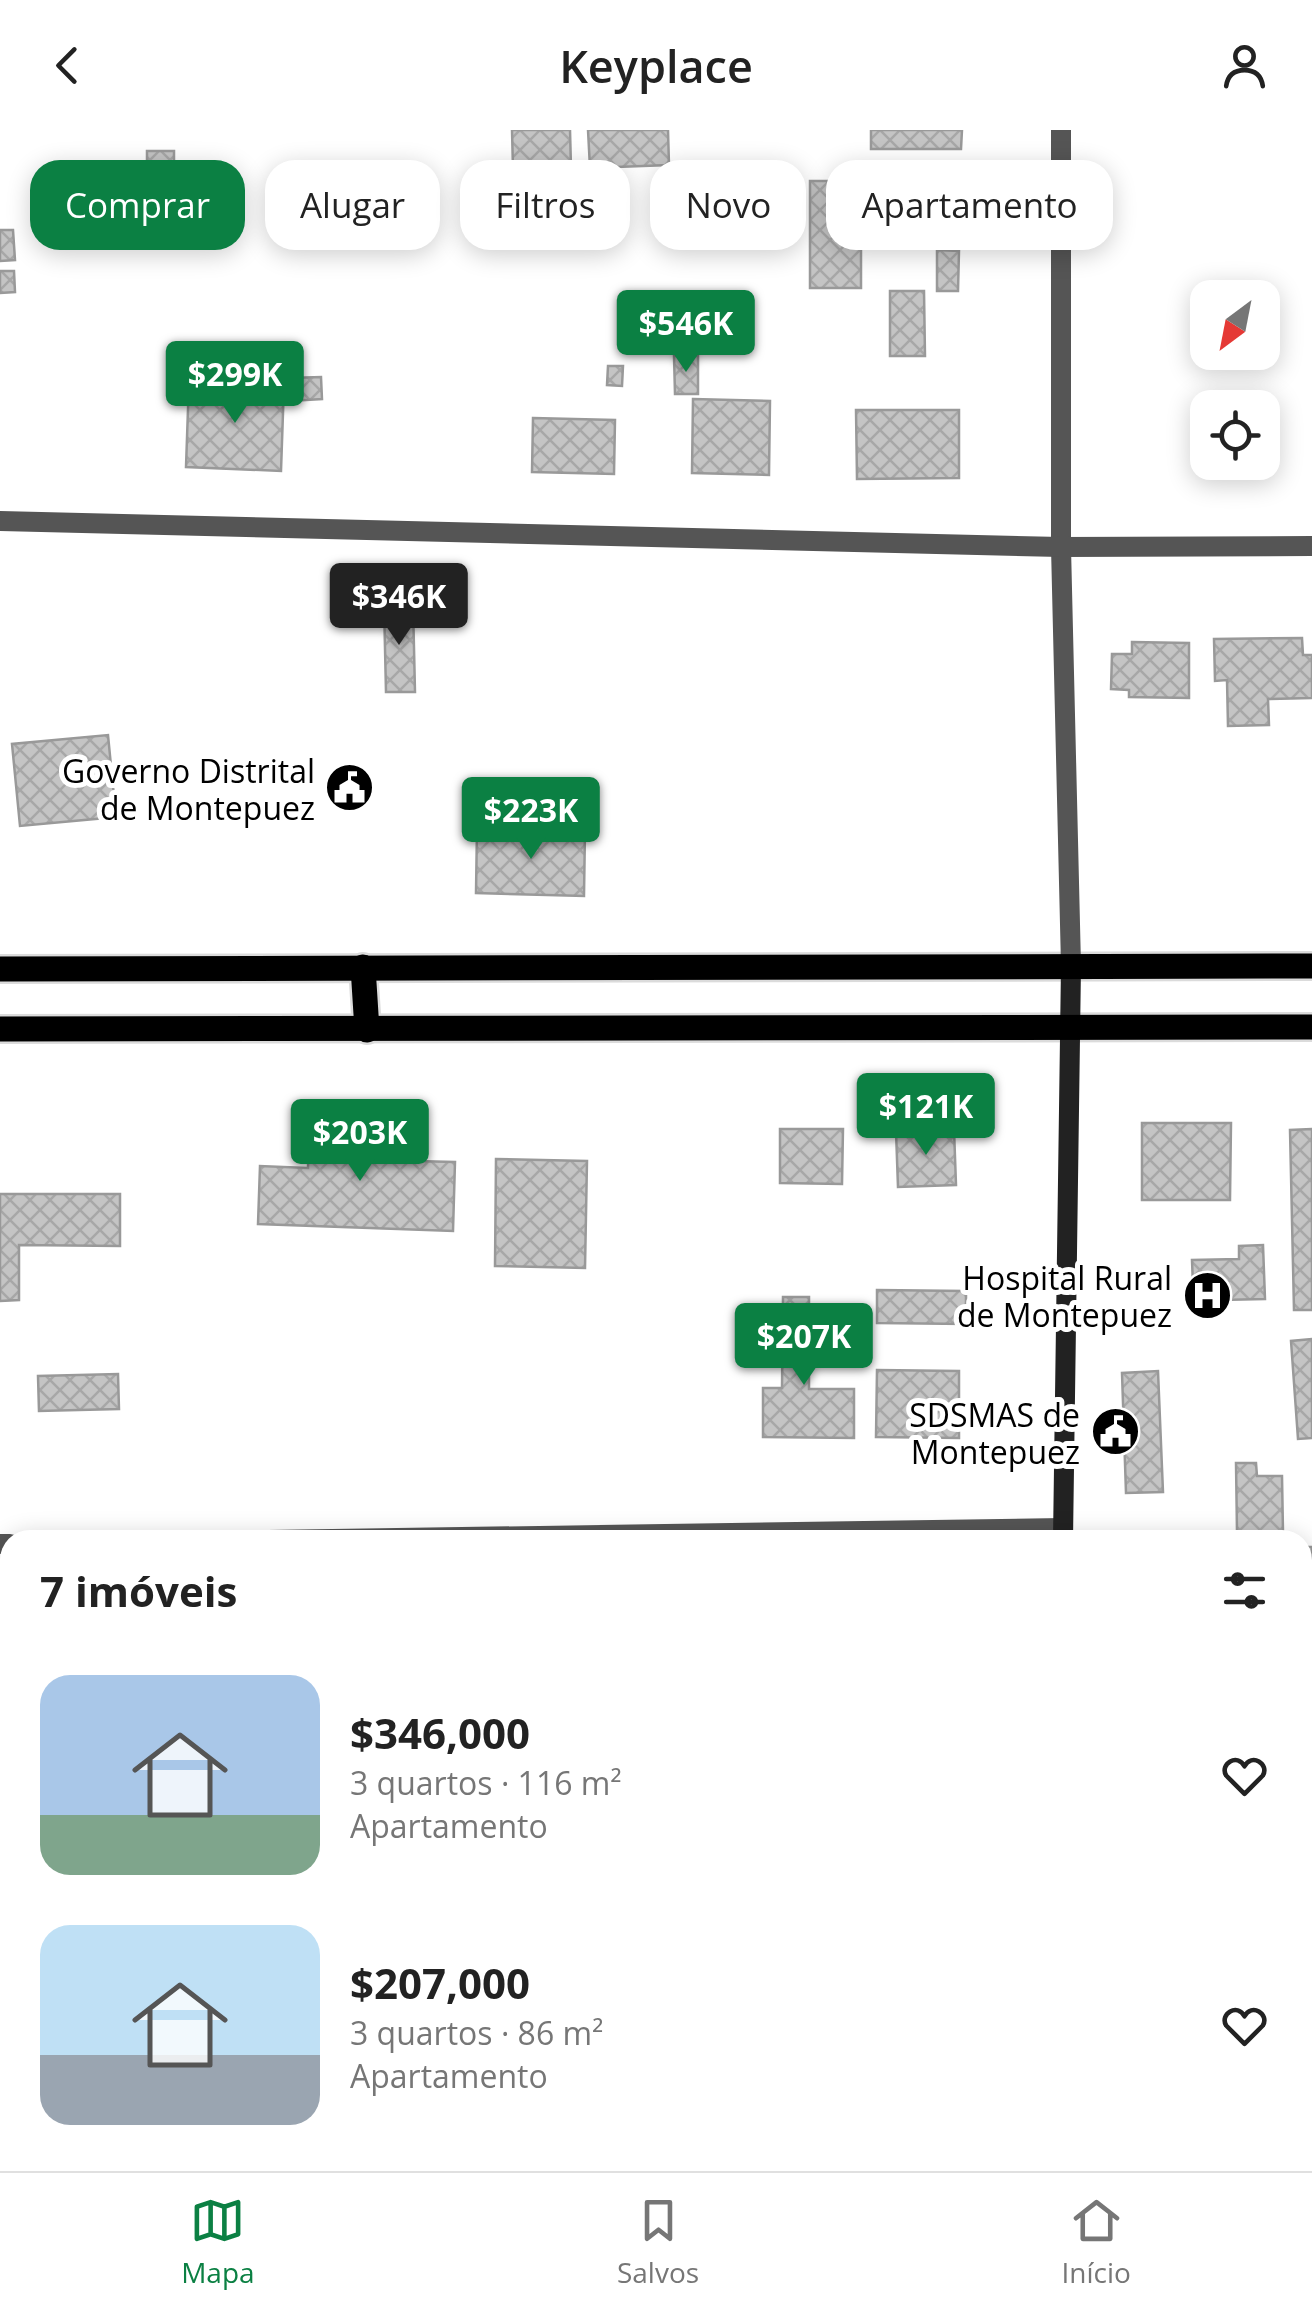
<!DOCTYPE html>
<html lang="pt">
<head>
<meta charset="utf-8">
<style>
	:root { --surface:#fff; --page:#f6f6f6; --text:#222; --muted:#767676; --line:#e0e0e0; --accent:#0b8043 }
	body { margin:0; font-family:"Open Sans",sans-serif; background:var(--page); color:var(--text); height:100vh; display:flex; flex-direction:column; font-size:38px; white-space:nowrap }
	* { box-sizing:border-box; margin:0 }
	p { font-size:32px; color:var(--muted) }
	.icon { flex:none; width:55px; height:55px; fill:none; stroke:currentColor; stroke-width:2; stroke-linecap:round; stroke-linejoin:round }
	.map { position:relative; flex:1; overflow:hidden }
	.panel { position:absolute; left:0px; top:1400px; width:1312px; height:642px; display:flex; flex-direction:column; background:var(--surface); border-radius:30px 30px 0 0; box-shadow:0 5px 25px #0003 }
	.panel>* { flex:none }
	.top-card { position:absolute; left:30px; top:30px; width:1252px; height:90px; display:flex; gap:20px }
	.needle { width:65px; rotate:212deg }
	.buttons { position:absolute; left:1190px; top:150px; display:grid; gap:20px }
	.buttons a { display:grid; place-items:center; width:90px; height:90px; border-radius:20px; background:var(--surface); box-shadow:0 5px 25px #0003; font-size:50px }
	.price { position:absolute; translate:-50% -85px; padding:0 22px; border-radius:10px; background:var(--accent); color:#fff; font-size:32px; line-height:65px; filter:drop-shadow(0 2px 5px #0008) }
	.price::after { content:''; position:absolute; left:50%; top:60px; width:30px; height:22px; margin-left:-15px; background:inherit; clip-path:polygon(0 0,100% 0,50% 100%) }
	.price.active { background:#222; color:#fff }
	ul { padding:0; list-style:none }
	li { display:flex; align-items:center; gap:30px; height:250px; padding:0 40px }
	li span { display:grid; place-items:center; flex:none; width:280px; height:200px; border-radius:30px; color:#555 }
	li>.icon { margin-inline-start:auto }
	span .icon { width:120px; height:120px; fill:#fffc; stroke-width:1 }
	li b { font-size:42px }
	h2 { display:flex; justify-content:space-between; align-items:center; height:120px; padding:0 40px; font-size:42px }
	.chip { padding:0 35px; border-radius:30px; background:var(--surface); box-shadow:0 5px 25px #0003; font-size:35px; line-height:90px }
	.chip.active { background:var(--accent); color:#fff }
	header { display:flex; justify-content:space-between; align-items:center; height:130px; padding:0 40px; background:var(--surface); font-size:45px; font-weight:600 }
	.tabs { display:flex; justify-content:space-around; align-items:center; height:140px; border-top:2px solid var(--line); background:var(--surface); font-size:28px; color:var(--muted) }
	.tabs a { display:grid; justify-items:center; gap:5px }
	.tabs .active { color:var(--accent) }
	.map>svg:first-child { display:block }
	.building { fill:url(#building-cross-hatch); stroke:#999; stroke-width:2.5 }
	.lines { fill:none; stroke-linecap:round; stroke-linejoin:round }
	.primary-casing { stroke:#dbdbdb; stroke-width:30 }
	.minor { stroke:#555; stroke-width:20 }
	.secondary { stroke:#222; stroke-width:20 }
	.primary { stroke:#000; stroke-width:25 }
	.labels { text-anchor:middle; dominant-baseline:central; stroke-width:10; stroke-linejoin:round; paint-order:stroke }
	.poi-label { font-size:32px; fill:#000; stroke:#fff; text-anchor:end }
</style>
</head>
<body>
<header><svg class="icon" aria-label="back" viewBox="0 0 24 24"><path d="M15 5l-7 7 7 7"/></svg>Keyplace<svg class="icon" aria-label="person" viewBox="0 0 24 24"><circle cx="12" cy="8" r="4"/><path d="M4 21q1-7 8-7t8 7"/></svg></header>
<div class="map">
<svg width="1312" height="2041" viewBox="0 0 1312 2041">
	<defs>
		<pattern id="building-cross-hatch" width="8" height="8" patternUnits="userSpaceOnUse" patternTransform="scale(2.5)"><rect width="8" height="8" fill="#c4c4c4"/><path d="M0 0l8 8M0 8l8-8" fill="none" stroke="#a7a7a7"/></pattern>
	</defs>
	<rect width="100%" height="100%" fill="#fff"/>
	<g class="building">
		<polygon points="512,0 570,0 571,38 513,39"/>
		<polygon points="588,0 668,0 669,35 590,38"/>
		<polygon points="871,0 962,0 961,19 871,19"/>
		<rect x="147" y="21" width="27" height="65"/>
		<rect x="810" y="51" width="51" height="107"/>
		<polygon points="0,100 13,100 15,130 0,131"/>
		<polygon points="937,120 959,121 958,161 937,161"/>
		<polygon points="0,141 14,141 15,162 0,163"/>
		<polygon points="890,161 924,161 925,226 890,226"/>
		<polygon points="245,224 283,224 282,248 244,248"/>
		<polygon points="674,226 698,226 698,264 675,264"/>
		<polygon points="608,236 623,236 622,256 607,255"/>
		<polygon points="321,247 322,269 290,271 289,248"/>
		<polygon points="189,250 284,254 281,341 186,337"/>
		<polygon points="693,269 770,271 769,345 692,343"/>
		<polygon points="856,280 959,280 959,348 857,349"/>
		<polygon points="533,288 615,290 614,344 532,342"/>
		<polygon points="384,474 413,474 415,562 386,562"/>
		<polygon points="1302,508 1303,525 1312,525 1312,568 1268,569 1269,595 1228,596 1227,550 1215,551 1214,509"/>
		<polygon points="1132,512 1189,513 1189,568 1129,567 1129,560 1111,559 1112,524 1132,524"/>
		<polygon points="108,605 116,687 20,696 12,614"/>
		<polygon points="477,698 585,700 584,766 476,763"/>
		<polygon points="1142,993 1231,993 1230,1070 1142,1070"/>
		<polygon points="309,996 415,999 414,1031 455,1032 453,1101 258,1094 260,1036 308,1038"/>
		<polygon points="780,999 843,999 842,1054 780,1053"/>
		<polygon points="954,999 956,1055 898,1057 896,1001"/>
		<polygon points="1312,999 1312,1180 1294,1180 1290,1000"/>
		<polygon points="496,1029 587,1031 585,1138 495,1136"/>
		<polygon points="0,1064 120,1064 120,1116 19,1115 19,1170 0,1171"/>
		<polygon points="1263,1115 1265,1169 1221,1170 1221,1155 1193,1156 1192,1130 1239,1129 1239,1116"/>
		<polygon points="877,1160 966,1161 966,1194 877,1193"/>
		<polygon points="783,1167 809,1167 809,1259 854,1259 854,1308 763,1307 763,1258 782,1258"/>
		<polygon points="741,1180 758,1180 758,1203 741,1202"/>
		<polygon points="1312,1209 1312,1308 1298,1309 1291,1211"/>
		<polygon points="877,1240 959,1241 959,1308 876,1307"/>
		<polygon points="1158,1241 1163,1362 1126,1363 1122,1243"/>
		<polygon points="118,1244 119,1279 39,1281 38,1246"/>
		<polygon points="1236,1333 1256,1333 1257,1346 1282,1346 1283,1402 1237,1402"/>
		<rect x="1302" y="1417" width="10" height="97"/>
		<rect x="1302" y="1580" width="10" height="66"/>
		<rect x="1302" y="1758" width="10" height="80"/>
		<rect x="0" y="1836" width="10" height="58"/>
		<polygon points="384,2032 458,2032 458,2041 385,2041"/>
		<polygon points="508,2032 565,2032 564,2041 507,2041"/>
		<polygon points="656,2032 700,2032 701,2041 656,2041"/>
		<rect x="747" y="2032" width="72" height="9"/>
		<polygon points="880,2032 961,2032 962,2041 881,2041"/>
		<polygon points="1098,2032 1270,2032 1270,2041 1099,2041"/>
	</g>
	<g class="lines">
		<defs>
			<g id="primary">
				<polyline points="363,837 367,900"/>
				<polyline points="0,839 1312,836"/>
				<polyline points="0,899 1312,897"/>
			</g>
		</defs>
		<use href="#primary" class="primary-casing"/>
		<g class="minor">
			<polyline points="1061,0 1061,417 1071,836"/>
			<polyline points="0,391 1061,417 1312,416"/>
			<polyline points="268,1410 1063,1398"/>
			<polyline points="0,1414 10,1414"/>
			<polyline points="0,1925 10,1925"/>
			<polyline points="1302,1925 1312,1925"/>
			<polyline points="349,2041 351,2032"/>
		</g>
		<g class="secondary">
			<polyline points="1063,1410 1071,836"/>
			<polyline points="1052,2041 1052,2032"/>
		</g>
		<use href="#primary" class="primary"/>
	</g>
	<defs>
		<symbol id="civic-disc" viewBox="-11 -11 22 22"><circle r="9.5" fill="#000" stroke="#fff"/><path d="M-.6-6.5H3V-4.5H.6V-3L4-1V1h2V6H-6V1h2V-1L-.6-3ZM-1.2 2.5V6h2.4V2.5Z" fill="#fff"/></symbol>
		<symbol id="hospital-disc" viewBox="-11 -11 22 22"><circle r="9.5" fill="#000" stroke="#fff"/><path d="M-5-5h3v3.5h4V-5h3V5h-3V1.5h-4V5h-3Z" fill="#fff"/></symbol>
	</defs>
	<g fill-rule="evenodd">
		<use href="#civic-disc" x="322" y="630" width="55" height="55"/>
		<use href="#hospital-disc" x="1180" y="1138" width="55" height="55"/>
		<use href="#civic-disc" x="1088" y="1274" width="55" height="55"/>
	</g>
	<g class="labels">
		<g class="poi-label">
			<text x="315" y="640">Governo Distrital<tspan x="315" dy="37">de Montepuez</tspan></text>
			<text x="1172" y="1147">Hospital Rural<tspan x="1172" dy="37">de Montepuez</tspan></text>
			<text x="1080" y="1284">SDSMAS de<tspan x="1080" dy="37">Montepuez</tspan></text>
		</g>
	</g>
</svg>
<div class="buttons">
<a><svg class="needle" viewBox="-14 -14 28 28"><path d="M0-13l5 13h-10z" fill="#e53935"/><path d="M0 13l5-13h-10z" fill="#767676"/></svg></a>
<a><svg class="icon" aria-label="locate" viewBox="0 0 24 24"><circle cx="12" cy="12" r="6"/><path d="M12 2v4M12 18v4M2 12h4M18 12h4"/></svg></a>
</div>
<b class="price" style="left:686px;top:245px">$546K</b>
<b class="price" style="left:235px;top:296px">$299K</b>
<b class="price active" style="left:399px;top:518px">$346K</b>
<b class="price" style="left:531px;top:732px">$223K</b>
<b class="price" style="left:926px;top:1028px">$121K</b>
<b class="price" style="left:360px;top:1054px">$203K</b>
<b class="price" style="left:804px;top:1258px">$207K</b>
<div class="top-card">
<a class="chip active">Comprar</a>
<a class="chip">Alugar</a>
<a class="chip">Filtros</a>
<a class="chip">Novo</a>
<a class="chip">Apartamento</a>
</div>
<section class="panel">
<h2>7 imóveis<svg class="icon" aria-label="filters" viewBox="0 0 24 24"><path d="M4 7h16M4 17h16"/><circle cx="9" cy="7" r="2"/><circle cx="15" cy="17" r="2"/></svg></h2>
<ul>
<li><span style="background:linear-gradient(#a9c7e8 70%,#7fa58c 0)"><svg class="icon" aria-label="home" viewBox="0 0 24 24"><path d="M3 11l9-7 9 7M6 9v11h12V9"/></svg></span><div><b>$346,000</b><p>3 quartos · 116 m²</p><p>Apartamento</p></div><svg class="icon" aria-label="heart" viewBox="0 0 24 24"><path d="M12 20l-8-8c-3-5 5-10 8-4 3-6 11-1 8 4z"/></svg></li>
<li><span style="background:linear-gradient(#bfe0f5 65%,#9aa5b1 0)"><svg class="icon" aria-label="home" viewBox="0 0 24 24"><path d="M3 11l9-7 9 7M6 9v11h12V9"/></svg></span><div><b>$207,000</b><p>3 quartos · 86 m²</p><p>Apartamento</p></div><svg class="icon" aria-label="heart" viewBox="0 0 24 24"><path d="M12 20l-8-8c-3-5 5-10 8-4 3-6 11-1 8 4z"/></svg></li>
</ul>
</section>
</div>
<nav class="tabs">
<a class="active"><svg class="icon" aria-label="map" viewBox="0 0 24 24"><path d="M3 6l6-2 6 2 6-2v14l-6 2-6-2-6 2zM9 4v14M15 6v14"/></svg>Mapa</a>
<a><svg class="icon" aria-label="saved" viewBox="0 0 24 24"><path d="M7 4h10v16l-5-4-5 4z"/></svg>Salvos</a>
<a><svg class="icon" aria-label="home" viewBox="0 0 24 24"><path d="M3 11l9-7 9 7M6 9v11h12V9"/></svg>Início</a>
</nav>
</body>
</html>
